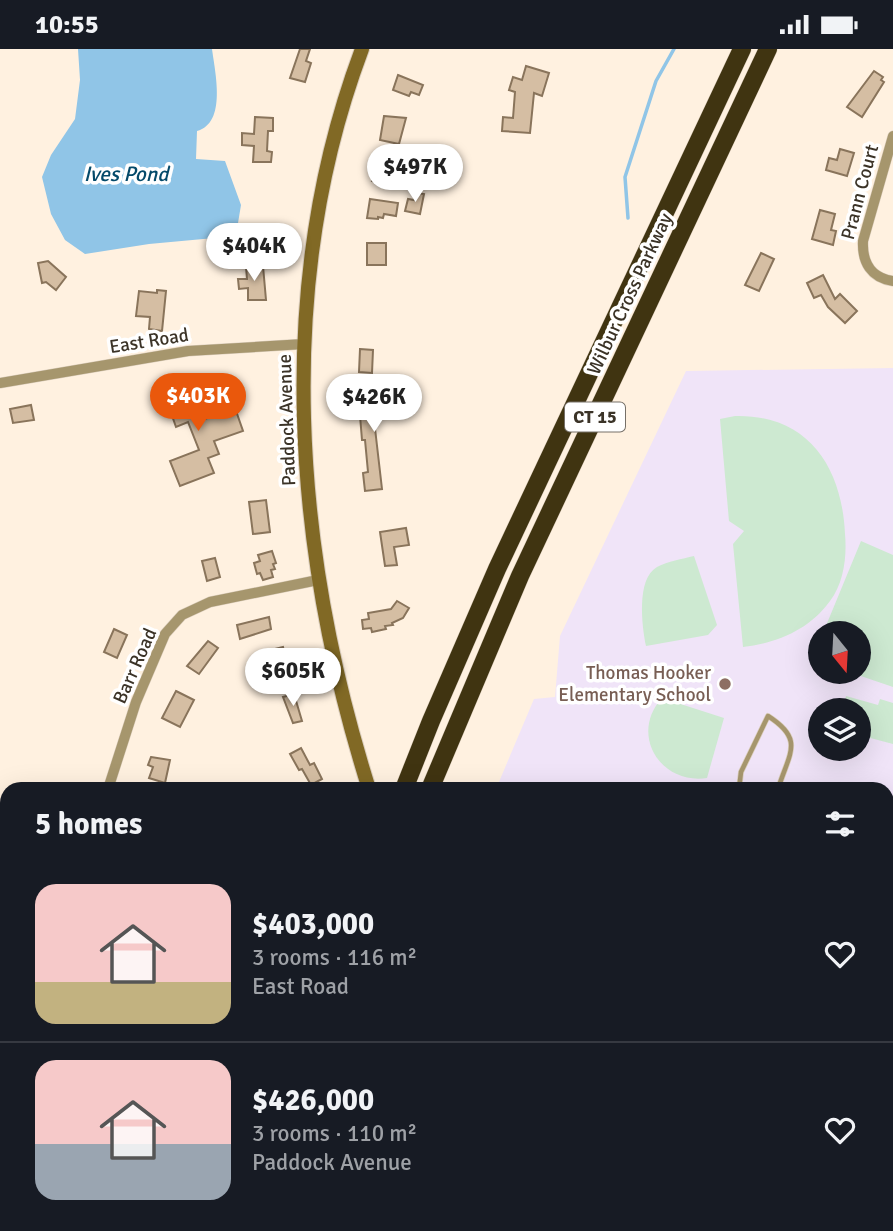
<!DOCTYPE html>
<html lang="en">
<head>
<meta charset="utf-8">
<style>
	:root { --surface:#171b24; --page:#242831; --text:#f1f3f6; --muted:#9ea1a6; --line:#363941; --accent:#ea580c }
	body { margin:0; font-family:Signika,sans-serif; background:var(--page); color:var(--text); height:100vh; display:flex; flex-direction:column; font-size:26px; white-space:nowrap }
	* { box-sizing:border-box; margin:0 }
	p { font-size:23px; color:var(--muted) }
	.icon { flex:none; width:38px; height:38px; fill:none; stroke:currentColor; stroke-width:2; stroke-linecap:round; stroke-linejoin:round }
	.map { position:relative; flex:1; overflow:hidden }
	.sheet { position:absolute; left:0px; top:733px; width:894px; height:450px; display:flex; flex-direction:column; background:var(--surface); border-radius:21px 21px 0 0; box-shadow:0 7px 28px #0002 }
	.sheet>* { flex:none }
	.needle { width:46px; rotate:162deg }
	.buttons { position:absolute; left:808px; top:572px; display:grid; gap:14px }
	.buttons a { display:grid; place-items:center; width:63px; height:63px; border-radius:50%; background:var(--surface); box-shadow:0 7px 28px #0002; font-size:35px }
	.price { position:absolute; translate:-50% -60px; padding:0 16px; border-radius:24px; background:#fff; color:#222; font-size:23px; line-height:46px; filter:drop-shadow(0 2px 4px #0008) }
	.price::after { content:''; position:absolute; left:50%; top:42px; width:21px; height:16px; margin-left:-10px; background:inherit; clip-path:polygon(0 0,100% 0,50% 100%) }
	.price.on { background:var(--accent); color:#fff }
	ul { padding:0; list-style:none }
	li { display:flex; align-items:center; gap:21px; height:175px; padding:0 35px }
	li+li { border-top:2px solid var(--line) }
	li span { display:grid; place-items:center; flex:none; width:196px; height:140px; border-radius:21px; color:#555 }
	li>.icon { margin-inline-start:auto }
	span .icon { width:84px; height:84px; fill:#fffc; stroke-width:1 }
	li b { font-size:30px }
	h2 { display:flex; justify-content:space-between; align-items:center; height:84px; padding:0 35px; font-size:30px }
	.status { display:flex; justify-content:space-between; align-items:center; height:49px; padding:0 35px; background:var(--surface); direction:ltr }
	.status svg { height:19px; fill:currentColor }
	.map>svg:first-child { display:block }
	.education { fill:#f0e4f8; fill-rule:evenodd }
	.green { fill:#cde9d1 }
	.water { fill:#90c5e7 }
	.lines { fill:none; stroke-linecap:round; stroke-linejoin:round }
	.stream { stroke:#90c5e7; stroke-width:3.5 }
	.building { fill:#d5bea3; stroke:#89745b; stroke-width:2 }
	.service-casing { stroke:#dccfbf; stroke-width:6 }
	.minor-casing { stroke:#dccfbf; stroke-width:11 }
	.secondary-casing { stroke:#dccfbf; stroke-width:16 }
	.motorway-casing { stroke:#dccfbf; stroke-width:19 }
	.service { stroke:#a6966d; stroke-width:4.5 }
	.minor { stroke:#a6966d; stroke-width:10 }
	.secondary { stroke:#816925; stroke-width:14 }
	.motorway { stroke:#403411; stroke-width:18 }
	.education-dot { fill:#8d6e63; stroke:#fff; stroke-width:2.5 }
	.labels { text-anchor:middle; dominant-baseline:central; stroke-width:7; stroke-linejoin:round; paint-order:stroke }
	.shield { fill:#fff; stroke:#767068; stroke-width:2 }
	.shield-label { font-size:18px; font-weight:bold; fill:#3b3327 }
	.street-label { font-size:19px; fill:#3b3327; stroke:#fff }
	.education-label { font-size:19px; fill:#785e54; stroke:#fff; text-anchor:end }
	.water-label { font-size:21px; font-style:italic; fill:#044a6a; stroke:#fff }
</style>
</head>
<body>
<div class="status"><b>10:55</b><svg viewBox="0 0 49 12"><path d="M0 12V9h3v3zM5 12V6h3v6zM10 12V3h3v9zM15 12V0h3v12zM26 1h20v11H26zM47 4h2v5h-2z"/></svg></div>
<div class="map">
<svg width="893" height="1182" viewBox="0 0 893 1182">
	<rect width="100%" height="100%" fill="#fff1e0"/>
	<path class="education" d="M893 319V931H887V740H496L534 650 555 648 560 587 686 322ZM821 584H859V623H821ZM821 662H859V700H821Z"/>
	<g class="green">
		<path d="M735 367C808 365 842 418 845 485 847 507 844 534 830 552 809 581 777 594 743 598L733 495 744 482 729 472 720 370Z"/>
		<polygon points="861,492 893,506 893,638 849,623 859,623 859,584 823,584"/>
		<path d="M694 507 717 576 708 586 646 597C642 577 636 530 657 518 668 512 682 510 694 507Z"/>
		<polygon points="846,647 878,656 880,650 893,654 893,695 859,686 859,662 843,661"/>
		<path d="M662 649 724 669 707 729C660 736 629 685 662 649Z"/>
	</g>
	<path class="water" d="M78 0H212C215 23 227 74 197 82L196 110 225 112 241 156 237 180 225 188 149 195 85 205 65 191 51 165 42 128 51 106 75 70 80 31Z"/>
	<g class="lines">
		<polyline class="stream" points="628,169 625,128 656,32 674,0"/>
	</g>
	<g class="building">
		<polygon points="300,0 310,0 306,12 311,14 305,33 290,29"/>
		<polygon points="526,17 549,24 542,47 534,44 530,84 502,82 503,68 513,69 515,43 509,41 513,28 522,31"/>
		<polygon points="874,22 883,28 881,31 884,33 862,68 847,58"/>
		<polygon points="398,26 423,36 419,46 411,43 409,47 393,41"/>
		<polygon points="384,67 406,69 399,95 380,91"/>
		<polygon points="255,68 273,69 273,82 268,82 267,102 272,103 271,113 253,113 254,97 242,96 242,84 254,85"/>
		<polygon points="840,100 854,104 847,127 826,121 829,109 837,111"/>
		<polygon points="375,112 391,114 387,135 372,132"/>
		<polygon points="416,144 424,145 420,165 405,162 408,150 414,151"/>
		<polygon points="370,150 398,154 396,167 384,165 383,169 378,168 378,170 367,169"/>
		<polygon points="820,161 835,165 831,181 836,182 833,196 812,190"/>
		<rect x="367" y="194" width="19" height="22"/>
		<polygon points="761,204 774,210 759,242 745,236"/>
		<polygon points="48,212 66,228 56,241 46,233 42,234 38,214"/>
		<polygon points="263,217 266,251 248,251 248,239 239,240 238,230 247,230 246,218"/>
		<polygon points="823,226 835,250 840,245 857,262 845,274 828,258 821,246 814,249 807,234"/>
		<polygon points="157,241 166,242 162,282 149,280 150,268 136,267 139,242 157,244"/>
		<polygon points="360,300 373,301 372,324 359,323"/>
		<polygon points="187,332 202,371 235,359 243,382 214,392 219,405 208,409 214,424 180,437 170,412 199,401 188,373 176,378 163,341"/>
		<polygon points="373,341 373,351 377,351 378,354 404,351 405,364 392,365 391,361 373,362 382,440 365,442 363,424 368,423 365,391 362,391 358,342"/>
		<polygon points="31,356 34,371 13,374 10,360"/>
		<polygon points="266,451 270,483 253,485 249,453"/>
		<polygon points="406,479 409,496 394,498 397,516 385,517 380,483"/>
		<polygon points="272,502 276,514 273,515 275,520 271,521 273,528 263,531 260,524 257,525 254,514 260,512 258,506"/>
		<polygon points="215,509 220,528 207,532 202,512"/>
		<polygon points="397,552 409,559 403,569 392,574 393,576 385,577 386,580 372,583 371,579 363,580 362,571 369,570 368,564 391,560"/>
		<polygon points="269,568 271,580 240,590 237,576"/>
		<polygon points="114,580 127,586 117,609 104,603"/>
		<polygon points="208,592 218,599 199,625 187,617"/>
		<polygon points="283,598 286,610 289,609 295,628 274,634 271,624 277,622 271,601"/>
		<polygon points="176,642 194,651 180,678 162,669"/>
		<polygon points="294,645 302,672 293,674 283,648"/>
		<polygon points="301,699 310,716 314,714 322,730 311,736 302,720 299,721 290,705"/>
		<polygon points="151,708 170,711 165,734 149,729 153,718 148,716"/>
	</g>
	<g class="lines">
		<defs>
			<path id="service" d="M739 740 741 723 768 667C804 690 790 703 779 737"/>
			<g id="minor">
				<path d="M893 87 863 192C862 213 871 229 893 232"/>
				<polyline points="0,334 188,302 304,295"/>
				<polyline points="108,740 136,653 165,585 182,566 210,553 318,531"/>
				<polyline points="887,945 893,945"/>
				<polyline points="671,1176 673,1182"/>
				<polyline points="852,1176 854,1182"/>
			</g>
			<g id="secondary">
				<path d="M362 0C273 237 294 502 369 740"/>
				<polyline points="481,1176 482,1182"/>
			</g>
			<g id="motorway">
				<polyline points="404,740 431,672 497,520 742,0"/>
				<polyline points="430,740 520,527 768,0"/>
				<polyline points="240,1182 243,1176"/>
				<polyline points="285,1182 287,1176"/>
			</g>
		</defs>
		<use href="#service" class="service-casing"/>
		<use href="#minor" class="minor-casing"/>
		<use href="#secondary" class="secondary-casing"/>
		<use href="#motorway" class="motorway-casing"/>
		<use href="#service" class="service"/>
		<use href="#minor" class="minor"/>
		<use href="#secondary" class="secondary"/>
		<use href="#motorway" class="motorway"/>
	</g>
	<circle class="education-dot" cx="725" cy="635" r="7"/>
	<g class="labels">
		<rect class="shield" x="565" y="353.5" width="60" height="29" rx="5"/>
		<g class="shield-label">
			<text x="595" y="368">CT 15</text>
		</g>
		<g class="street-label">
			<text transform="translate(860 143) rotate(-75)">Prann Court</text>
			<text transform="translate(630 245) rotate(-65)">Wilbur Cross Parkway</text>
			<text transform="translate(149 292) rotate(-9)">East Road</text>
			<text transform="translate(287 371) rotate(-92)">Paddock Avenue</text>
			<text transform="translate(135 617) rotate(-66)">Barr Road</text>
		</g>
		<g class="education-label">
			<text x="711" y="624">Thomas Hooker<tspan x="711" dy="22">Elementary School</tspan></text>
		</g>
		<g class="water-label">
			<text x="126" y="125">Ives Pond</text>
		</g>
	</g>
</svg>
<div class="buttons">
<a><svg class="needle" viewBox="-14 -14 28 28"><path d="M0-13l5 13h-10z" fill="#e53935"/><path d="M0 13l5-13h-10z" fill="#9ea1a6"/></svg></a>
<a><svg class="icon" aria-label="layers" viewBox="0 0 24 24"><path d="M12 4l9 5-9 5-9-5zM3 14l9 5 9-5"/></svg></a>
</div>
<b class="price" style="left:415px;top:155px">$497K</b>
<b class="price" style="left:254px;top:234px">$404K</b>
<b class="price on" style="left:198px;top:384px">$403K</b>
<b class="price" style="left:374px;top:385px">$426K</b>
<b class="price" style="left:293px;top:659px">$605K</b>
<section class="sheet">
<h2>5 homes<svg class="icon" aria-label="filters" viewBox="0 0 24 24"><path d="M4 7h16M4 17h16"/><circle cx="9" cy="7" r="2"/><circle cx="15" cy="17" r="2"/></svg></h2>
<ul>
<li><span style="background:linear-gradient(#f6c9c9 70%,#c2b280 0)"><svg class="icon" aria-label="home" viewBox="0 0 24 24"><path d="M3 11l9-7 9 7M6 9v11h12V9"/></svg></span><div><b>$403,000</b><p>3 rooms · 116 m²</p><p>East Road</p></div><svg class="icon" aria-label="heart" viewBox="0 0 24 24"><path d="M12 20l-8-8c-3-5 5-10 8-4 3-6 11-1 8 4z"/></svg></li>
<li><span style="background:linear-gradient(#f6c9c9 60%,#9aa5b1 0)"><svg class="icon" aria-label="home" viewBox="0 0 24 24"><path d="M3 11l9-7 9 7M6 9v11h12V9"/></svg></span><div><b>$426,000</b><p>3 rooms · 110 m²</p><p>Paddock Avenue</p></div><svg class="icon" aria-label="heart" viewBox="0 0 24 24"><path d="M12 20l-8-8c-3-5 5-10 8-4 3-6 11-1 8 4z"/></svg></li>
</ul>
</section>
</div>
</body>
</html>
